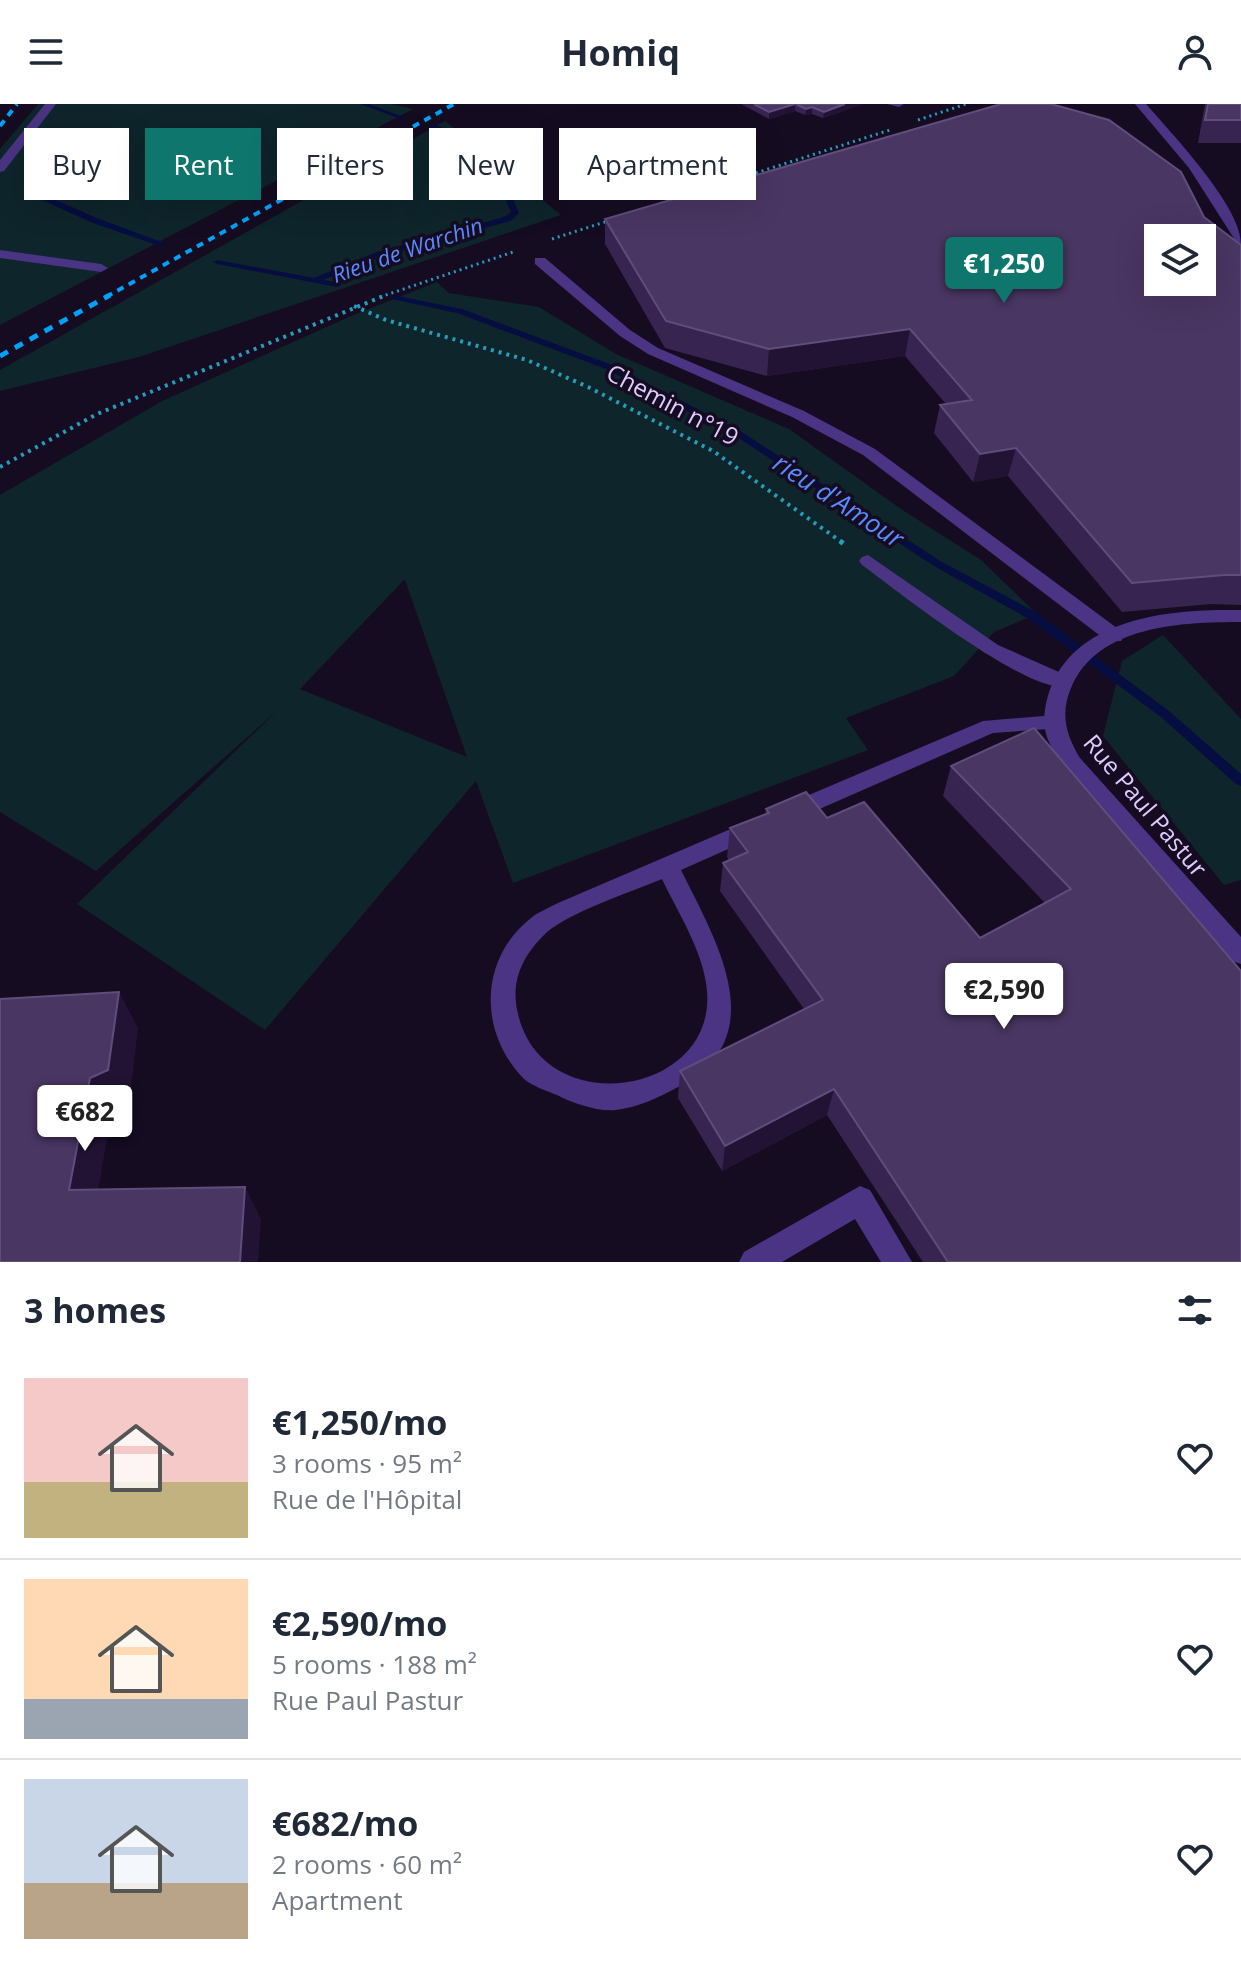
<!DOCTYPE html>
<html lang="en">
<head>
<meta charset="utf-8">
<style>
	:root { --surface:#fff; --page:#f2f2f3; --text:#1f2937; --muted:#747a83; --line:#e0e1e3; --accent:#0f766e }
	body { margin:0; font-family:"Open Sans",sans-serif; background:var(--page); color:var(--text); height:100vh; display:flex; flex-direction:column; font-size:30px; white-space:nowrap }
	* { box-sizing:border-box; margin:0 }
	p { font-size:26px; color:var(--muted) }
	.icon { flex:none; width:44px; height:44px; fill:none; stroke:currentColor; stroke-width:2; stroke-linecap:round; stroke-linejoin:round }
	.map { position:relative; height:1158px; overflow:hidden }
	.details { display:flex; flex-direction:column; background:var(--surface); flex:1 }
	.details>* { flex:none }
	.top-card { position:absolute; left:24px; top:24px; width:800px; height:72px; display:flex; gap:16px }
	.buttons { position:absolute; left:1144px; top:120px; display:grid; gap:16px }
	.buttons a { display:grid; place-items:center; width:72px; height:72px; border-radius:0px; background:var(--surface); box-shadow:0 8px 32px #0002; font-size:40px }
	.price { position:absolute; translate:-50% -68px; padding:0 18px; border-radius:8px; background:#fff; color:#222; font-size:26px; line-height:52px; filter:drop-shadow(0 2px 4px #0008) }
	.price::after { content:''; position:absolute; left:50%; top:48px; width:24px; height:18px; margin-left:-12px; background:inherit; clip-path:polygon(0 0,100% 0,50% 100%) }
	.price.on { background:var(--accent); color:#fff }
	ul { padding:0; list-style:none }
	li { display:flex; align-items:center; gap:24px; height:200px; padding:0 24px }
	li+li { border-top:2px solid var(--line) }
	li span { display:grid; place-items:center; flex:none; width:224px; height:160px; border-radius:0px; color:#555 }
	li>.icon { margin-inline-start:auto }
	span .icon { width:96px; height:96px; fill:#fffc; stroke-width:1 }
	li b { font-size:34px }
	h2 { display:flex; justify-content:space-between; align-items:center; height:96px; padding:0 24px; font-size:34px }
	.chip { padding:0 28px; border-radius:0px; background:var(--surface); box-shadow:0 8px 32px #0002; font-size:28px; line-height:72px }
	.chip.on { background:var(--accent); color:#fff }
	header { display:flex; justify-content:space-between; align-items:center; height:104px; padding:0 24px; background:var(--surface); font-size:36px; font-weight:700 }
	.map>svg:first-child { display:block }
	.green { fill:#0e252b; fill-rule:evenodd }
	.lines { fill:none; stroke-linecap:round; stroke-linejoin:round }
	.stream { fill:#060d40; fill-rule:evenodd }
	.path-far2 { stroke:#269db9; stroke-width:3; stroke-dasharray:2 4; stroke-linecap:butt }
	.path-far1 { stroke:#269db9; stroke-width:4; stroke-dasharray:3 5; stroke-linecap:butt }
	.path { stroke:#269db9; stroke-width:5; stroke-dasharray:4 6; stroke-linecap:butt }
	.lane { fill:#4a3483; fill-rule:evenodd }
	.street { fill:#4a3483; fill-rule:evenodd }
	.rail-far1 { stroke:#00a1f7; stroke-width:4; stroke-dasharray:7 6; stroke-linecap:butt }
	.rail { stroke:#00a1f7; stroke-width:5; stroke-dasharray:9 8; stroke-linecap:butt }
	.wall { fill:#382450 }
	.shaded-wall { fill:#221335 }
	.building { fill:#493663; stroke:#614d7b; stroke-width:2; fill-rule:evenodd }
	.labels { text-anchor:middle; dominant-baseline:central; stroke-width:7; stroke-linejoin:round; paint-order:stroke }
	.far-water-label { font-size:22px; font-style:italic; fill:#5a8aff; stroke:#150c21 }
	.street-label { font-size:24px; fill:#deccff; stroke:#150c21 }
	.water-label { font-size:26px; font-style:italic; fill:#5a8aff; stroke:#150c21 }
</style>
</head>
<body>
<header><svg class="icon" aria-label="menu" viewBox="0 0 24 24"><path d="M4 6h16M4 12h16M4 18h16"/></svg>Homiq<svg class="icon" aria-label="person" viewBox="0 0 24 24"><circle cx="12" cy="8" r="4"/><path d="M4 21q1-7 8-7t8 7"/></svg></header>
<div class="map">
<svg width="1241" height="1158" viewBox="0 0 1241 1158">
	<rect width="100%" height="100%" fill="#150c21"/>
	<g class="green">
		<polygon points="38,0 391,0 413,5 0,221 0,45"/>
		<polygon points="445,17 561,111 139,253 0,287 0,266"/>
		<path d="M437 178 449 189 539 203 616 250 789 325 901 405 981 456 1037 510 994 528 954 572 846 614 868 646 513 779 476 677 265 926 77 800 278 606 96 767 0 708V391L162 297 351 212ZM404 476H405L467 653 300 585Z"/>
		<polygon points="1163,531 1241,615 1241,776 1224,781 1103,632 1122,557"/>
	</g>
	<g class="lines">
		<g class="stream">
			<polygon points="360,0 369,0 406,14 401,15"/>
			<path d="M432 20C460 29 490 44 504 73 510 84 513 97 519 109L510 117 383 152 323 176 340 179 341 181 337 183 217 160 213 158 217 156 314 174 377 148 504 113 511 108C505 97 502 84 496 72 484 46 455 33 430 23L429 22Z"/>
			<polygon points="30,60 36,60 51,67 40,89 99,115 167,140 160,142 93,119 33,92 32,90 43,68 30,64"/>
			<polygon points="392,191 462,205 612,261 740,327 942,458 1037,509 1169,607 1241,670 1241,682 1236,680 1161,613 1029,515 934,462 734,331 606,265 457,209 392,195"/>
		</g>
		<g class="path-far2">
			<polyline points="918,16 966,0"/>
			<polyline points="693,89 893,25"/>
			<polyline points="552,135 611,116"/>
			<polyline points="380,193 516,147"/>
		</g>
		<g class="path-far1">
			<polyline points="354,202 386,216 527,256 588,283 713,347 843,439"/>
			<polyline points="0,363 97,310 386,191"/>
		</g>
		<polyline class="path" points="840,437 844,440"/>
		<g class="lane">
			<polygon points="45,0 56,0 4,67 0,68 0,56"/>
			<polygon points="0,146 101,160 108,164 101,168 0,154"/>
			<polygon points="535,154 545,154 630,226 658,244 804,307 875,345 1121,527 1124,532 1121,537 1107,537 863,351 792,313 648,250 620,232 535,160"/>
			<path d="M868 451 998 541 1068 572 1071 577 1068 582C1031 593 896 486 862 461L859 457 862 453Z"/>
			<polygon points="1056,611 1063,614 1066,619 1063,624 993,629 799,714 791,717 783,714 780,708 783,702 983,617"/>
			<path d="M754 715 762 718 765 724 762 730 681 766C716 837 775 933 678 983 658 994 639 1003 616 1006 598 1008 572 999 557 991 547 987 532 982 524 975 478 928 479 855 531 814 538 808 549 804 558 799ZM662 775C678 809 704 848 707 887 716 992 543 1018 518 910 510 878 522 852 546 829 570 808 631 788 662 775Z"/>
			<polygon points="860,1082 870,1086 912,1158 881,1158 855,1115 782,1158 739,1158 744,1148"/>
		</g>
		<g class="street">
			<polygon points="887,0 904,0 899,3"/>
			<path d="M1135 0H1146C1172 30 1241 102 1241 140L1235 136 1189 64Z"/>
			<path d="M1241 506V518C1183 518 1097 521 1071 584 1060 610 1066 631 1080 654L1241 833V860L1232 857 1064 666C1059 655 1051 645 1047 633 1041 616 1046 595 1052 580 1083 511 1176 505 1241 506Z"/>
		</g>
		<g class="rail-far1">
			<polyline points="0,22 17,0"/>
			<polyline points="106,193 454,0"/>
		</g>
		<polyline class="rail" points="0,252 110,191"/>
	</g>
	<g class="wall">
		<polygon points="741,0 863,0 823,14 812,10 805,11 795,7 769,15"/>
		<polygon points="1205,0 1241,0 1241,39 1198,39"/>
		<polygon points="1204,113 1241,141 1241,501 1211,500 1122,508 1008,372 973,378 934,329 940,301 946,300 905,252 767,272 665,244 605,140 605,115"/>
		<polygon points="1034,624 1241,1158 923,1158 827,1011 722,1067 678,994 680,967 804,905 720,787 723,759 729,756 727,753 730,724 765,710 766,705 827,714 980,834 1045,799 943,692 951,662"/>
	</g>
	<g class="shaded-wall">
		<polygon points="795,0 795,7 769,15 769,8"/>
		<polygon points="845,0 863,0 823,14 824,8"/>
		<polygon points="812,3 812,10 805,11 806,5"/>
		<polygon points="910,225 905,252 767,272 769,245"/>
		<polygon points="1016,344 1008,372 973,378 980,350"/>
		<polygon points="119,888 138,924 129,1001 111,1009 93,1118 69,1086 90,974"/>
		<polygon points="834,985 827,1011 722,1067 725,1042"/>
		<polygon points="245,1083 261,1115 258,1158 240,1158"/>
	</g>
	<g class="building">
		<polygon points="754,0 795,0 769,8"/>
		<polygon points="796,0 845,0 824,8 812,3 806,5"/>
		<path d="M1001 0H1051L1109 16 1181 68 1204 113 1241 141V471H1224L1132 479 1016 344 980 350 940 301 972 296 910 225 769 245 666 217 605 115ZM1158 134H1202V178H1158Z"/>
		<polygon points="1208,0 1241,0 1241,16 1205,16"/>
		<polygon points="1034,624 1241,867 1241,1158 948,1158 834,985 725,1042 680,967 823,896 723,759 748,748 730,724 769,709 766,705 806,688 827,714 864,698 980,834 1071,785 951,662"/>
		<polygon points="119,888 108,966 90,974 69,1086 245,1083 240,1158 0,1158 0,895"/>
	</g>
	<g class="labels">
		<g class="far-water-label">
			<text transform="translate(407 145) rotate(-19)">Rieu de Warchin</text>
		</g>
		<g class="street-label">
			<text transform="translate(673 300) rotate(28)">Chemin n°19</text>
			<text transform="translate(1146 701) rotate(50)">Rue Paul Pastur</text>
		</g>
		<g class="water-label">
			<text transform="translate(839 396) rotate(33)">rieu d'Amour</text>
		</g>
	</g>
</svg>
<div class="buttons">
<a><svg class="icon" aria-label="layers" viewBox="0 0 24 24"><path d="M12 4l9 5-9 5-9-5zM3 14l9 5 9-5"/></svg></a>
</div>
<b class="price on" style="left:1004px;top:201px">€1,250</b>
<b class="price" style="left:1004px;top:927px">€2,590</b>
<b class="price" style="left:85px;top:1049px">€682</b>
<div class="top-card">
<a class="chip">Buy</a>
<a class="chip on">Rent</a>
<a class="chip">Filters</a>
<a class="chip">New</a>
<a class="chip">Apartment</a>
</div>
</div>
<section class="details">
<h2>3 homes<svg class="icon" aria-label="filters" viewBox="0 0 24 24"><path d="M4 7h16M4 17h16"/><circle cx="9" cy="7" r="2"/><circle cx="15" cy="17" r="2"/></svg></h2>
<ul>
<li><span style="background:linear-gradient(#f6c9c9 65%,#c2b280 0)"><svg class="icon" aria-label="home" viewBox="0 0 24 24"><path d="M3 11l9-7 9 7M6 9v11h12V9"/></svg></span><div><b>€1,250/mo</b><p>3 rooms · 95 m²</p><p>Rue de l'Hôpital</p></div><svg class="icon" aria-label="heart" viewBox="0 0 24 24"><path d="M12 20l-8-8c-3-5 5-10 8-4 3-6 11-1 8 4z"/></svg></li>
<li><span style="background:linear-gradient(#ffd9b3 75%,#9aa5b1 0)"><svg class="icon" aria-label="home" viewBox="0 0 24 24"><path d="M3 11l9-7 9 7M6 9v11h12V9"/></svg></span><div><b>€2,590/mo</b><p>5 rooms · 188 m²</p><p>Rue Paul Pastur</p></div><svg class="icon" aria-label="heart" viewBox="0 0 24 24"><path d="M12 20l-8-8c-3-5 5-10 8-4 3-6 11-1 8 4z"/></svg></li>
<li><span style="background:linear-gradient(#c9d6e8 65%,#b9a48a 0)"><svg class="icon" aria-label="home" viewBox="0 0 24 24"><path d="M3 11l9-7 9 7M6 9v11h12V9"/></svg></span><div><b>€682/mo</b><p>2 rooms · 60 m²</p><p>Apartment</p></div><svg class="icon" aria-label="heart" viewBox="0 0 24 24"><path d="M12 20l-8-8c-3-5 5-10 8-4 3-6 11-1 8 4z"/></svg></li>
</ul>
</section>
</body>
</html>
